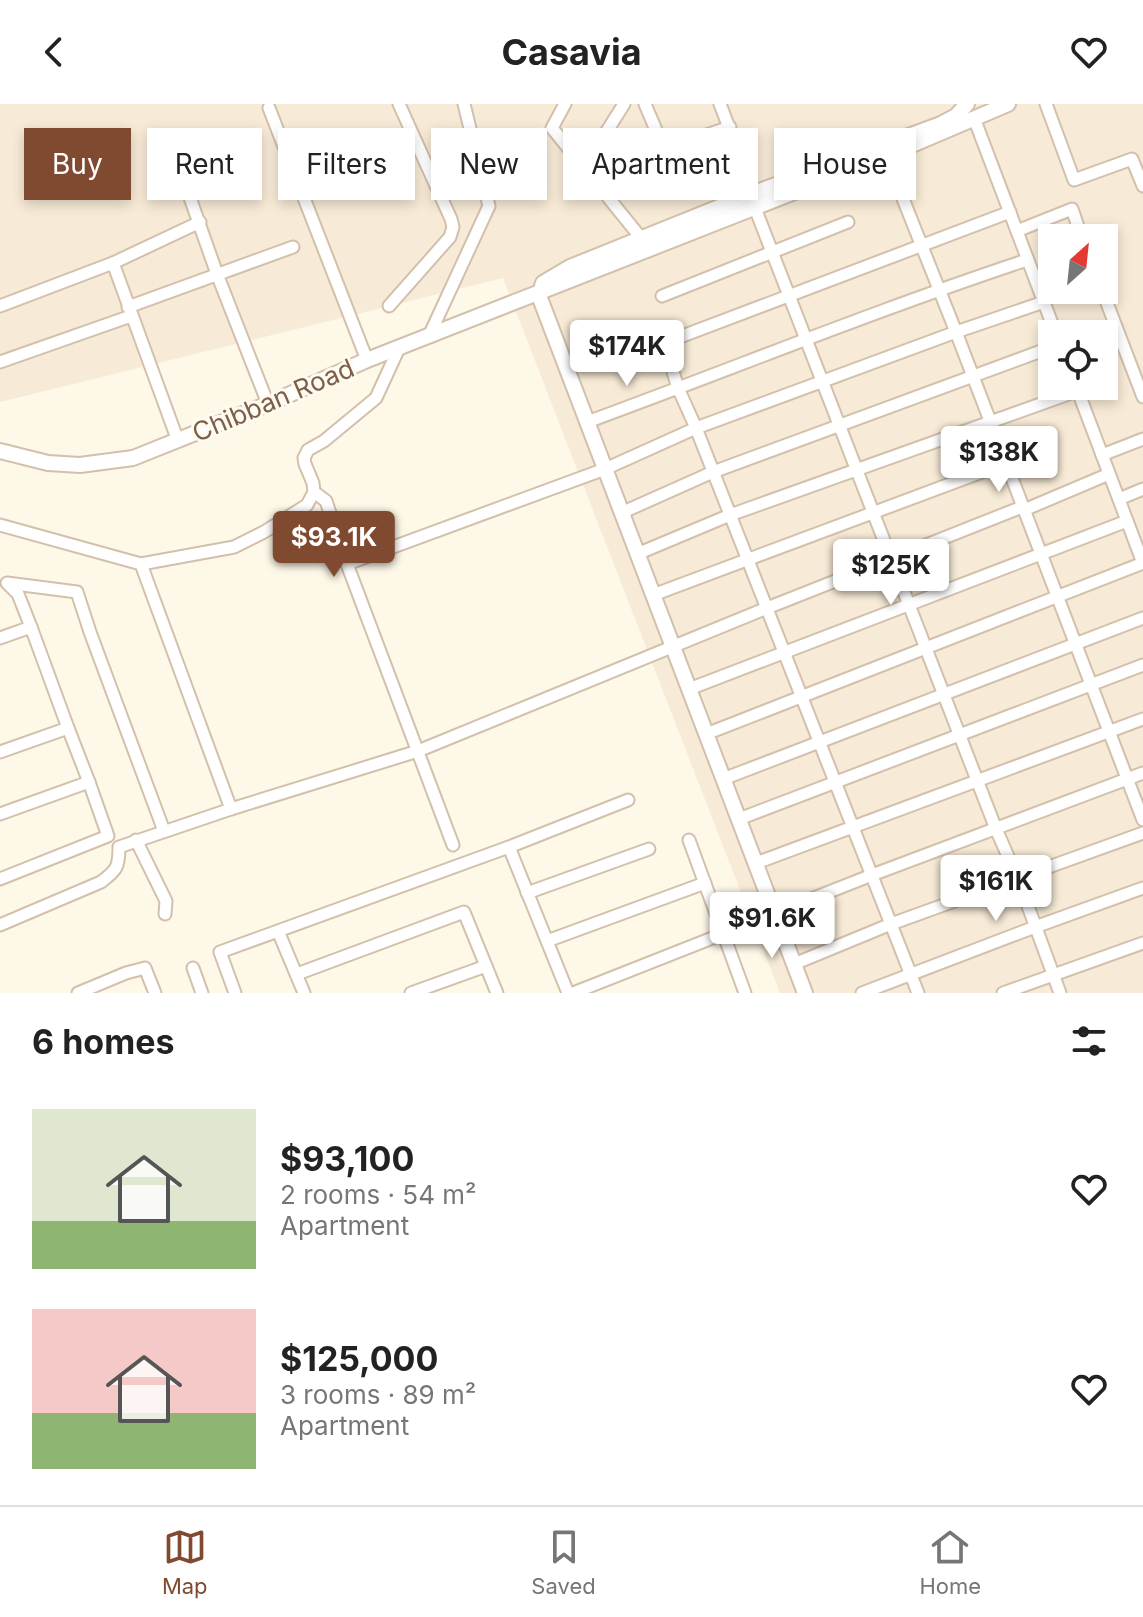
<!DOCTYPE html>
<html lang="en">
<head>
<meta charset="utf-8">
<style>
	:root { --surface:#fff; --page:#f6f6f6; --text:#222; --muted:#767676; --line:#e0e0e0; --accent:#804a31 }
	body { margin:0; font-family:Inter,sans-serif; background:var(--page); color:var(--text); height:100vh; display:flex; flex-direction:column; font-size:30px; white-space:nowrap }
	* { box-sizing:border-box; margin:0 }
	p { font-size:26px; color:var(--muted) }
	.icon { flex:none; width:44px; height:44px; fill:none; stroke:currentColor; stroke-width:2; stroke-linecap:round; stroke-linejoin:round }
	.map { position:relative; height:889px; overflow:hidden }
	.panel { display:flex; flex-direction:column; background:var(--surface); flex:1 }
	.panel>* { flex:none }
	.banner { position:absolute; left:24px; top:24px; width:1096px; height:72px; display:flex; gap:16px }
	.needle { width:52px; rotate:27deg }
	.tools { position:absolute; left:1038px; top:120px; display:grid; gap:16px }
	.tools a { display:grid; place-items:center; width:80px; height:80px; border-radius:0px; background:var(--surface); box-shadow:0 4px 12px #0003; font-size:40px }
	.price { position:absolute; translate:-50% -68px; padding:0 18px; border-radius:8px; background:#fff; color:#222; font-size:26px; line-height:52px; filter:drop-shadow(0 2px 4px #0008) }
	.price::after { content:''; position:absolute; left:50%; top:48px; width:24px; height:18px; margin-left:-12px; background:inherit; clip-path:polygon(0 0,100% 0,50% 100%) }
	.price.on { background:var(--accent); color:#fff }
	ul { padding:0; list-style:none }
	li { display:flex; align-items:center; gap:24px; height:200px; padding:0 32px }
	li span { display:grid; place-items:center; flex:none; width:224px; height:160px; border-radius:0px; color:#555 }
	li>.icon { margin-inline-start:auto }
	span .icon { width:96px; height:96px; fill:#fffc; stroke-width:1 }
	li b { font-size:34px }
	h2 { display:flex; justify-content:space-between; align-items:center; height:96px; padding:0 32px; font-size:34px }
	.pill { padding:0 28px; border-radius:0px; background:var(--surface); box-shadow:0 4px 12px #0003; font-size:28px; line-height:72px }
	.pill.on { background:var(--accent); color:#fff }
	header { display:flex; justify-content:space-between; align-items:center; height:104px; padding:0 32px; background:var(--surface); font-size:36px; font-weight:700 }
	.dock { display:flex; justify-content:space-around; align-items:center; height:112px; border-top:2px solid var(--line); background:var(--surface); font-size:22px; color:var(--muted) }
	.dock a { display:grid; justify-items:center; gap:4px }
	.dock .on { color:var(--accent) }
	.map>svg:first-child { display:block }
	.residential { fill:#f7ead6; fill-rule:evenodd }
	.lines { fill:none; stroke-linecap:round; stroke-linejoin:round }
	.minor-casing { stroke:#d2c0ac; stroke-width:15 }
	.tertiary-casing { stroke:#d2c0ac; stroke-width:18 }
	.minor { stroke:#fff; stroke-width:11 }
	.tertiary { stroke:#fff; stroke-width:14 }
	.labels { text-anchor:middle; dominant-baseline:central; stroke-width:6; stroke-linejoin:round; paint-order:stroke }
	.street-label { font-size:26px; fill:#7c5f49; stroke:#fffbf0 }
</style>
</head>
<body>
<header><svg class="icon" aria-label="back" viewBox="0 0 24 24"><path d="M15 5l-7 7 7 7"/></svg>Casavia<svg class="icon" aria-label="heart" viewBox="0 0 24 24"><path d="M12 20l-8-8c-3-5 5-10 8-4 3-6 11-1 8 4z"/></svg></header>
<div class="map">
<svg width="1143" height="889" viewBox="0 0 1143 889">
	<rect width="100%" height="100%" fill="#fef8e8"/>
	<path class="residential" d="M0 0H1143V889H780L503 174 0 298ZM1052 134H1104V186H1052ZM1052 230H1104V282H1052Z"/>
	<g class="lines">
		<defs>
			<g id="minor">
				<polyline points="565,0 552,24 641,134"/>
				<polyline points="720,0 754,89 755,104 996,725 1018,775 1060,889"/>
				<polyline points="1046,0 1074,76 1132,55 1143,82"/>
				<polyline points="269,4 367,256"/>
				<polyline points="974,14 1056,230"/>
				<polyline points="664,45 730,23"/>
				<polyline points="886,52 956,228 1143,716"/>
				<polyline points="176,54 217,170 268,300"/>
				<polyline points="583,65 624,0"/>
				<polyline points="590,73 664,45 645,0"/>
				<polyline points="1017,127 1072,105 1082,134"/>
				<polyline points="113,159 178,337"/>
				<polyline points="1102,186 1143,293"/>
				<polyline points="662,192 848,118"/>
				<polyline points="0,202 113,159 200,118"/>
				<polyline points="389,202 450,133 453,123 451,115 399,0"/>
				<polyline points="128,203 293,143"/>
				<polyline points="429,232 489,102 464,0"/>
				<polyline points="399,244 376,294 324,337 308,346 304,354 305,360 313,379 314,388 326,397 347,460 453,741"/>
				<polyline points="0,258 131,212"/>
				<polyline points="1076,282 1143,459"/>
				<path d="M587 318C734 264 879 205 1027 156"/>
				<polyline points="1102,351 1143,335"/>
				<polyline points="1119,395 1143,385"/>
				<polyline points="1024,406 1109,370"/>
				<polyline points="621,409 713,368 1052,243"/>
				<polyline points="0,421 141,460 231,705"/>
				<polyline points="637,450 730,411 1077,287"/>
				<polyline points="141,460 234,443 264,428 307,401 314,388"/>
				<polyline points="347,460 605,365 696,324 956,228 1044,198"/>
				<polyline points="7,479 77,488 90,528 164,727"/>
				<polyline points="8,480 18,490 31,523"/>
				<polyline points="653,491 1006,359"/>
				<polyline points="0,534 31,523 68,624 0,648"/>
				<polyline points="689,585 1127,417"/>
				<polyline points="706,630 1143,459"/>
				<polyline points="723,675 1143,514"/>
				<polyline points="0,710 89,678 68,624"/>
				<polyline points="739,715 1143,561"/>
				<polyline points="136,736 166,797 165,810"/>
				<polyline points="689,736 745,889"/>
				<polyline points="509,743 628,696"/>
				<polyline points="756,759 1143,615"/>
				<polyline points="0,775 108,732 89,678"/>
				<polyline points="527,789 649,745"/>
				<path d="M0 821 101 778C117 766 119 763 119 743L231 705 418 647 767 504 1022 403"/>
				<polyline points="278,827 304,889"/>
				<polyline points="547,837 705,779"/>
				<polyline points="794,860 891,820 1143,729"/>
				<polyline points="193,864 202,889"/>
				<polyline points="297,870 464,808 497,889"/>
				<polyline points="78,889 126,869 145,864 155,889"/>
				<polyline points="235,889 220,848 509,743 568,889"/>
				<polyline points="411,889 486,862"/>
				<polyline points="573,889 872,771 1143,669"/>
				<polyline points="862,889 1035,823 1143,784"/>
				<polyline points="918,889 696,324 678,284 664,239 1010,108"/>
				<polyline points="1003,889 1143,839"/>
			</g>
			<g id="tertiary">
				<polyline points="542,182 543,179 570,163 754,89 941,20 956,12 967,0"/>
				<polyline points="538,189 805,889"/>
				<polyline points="0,347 48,359 80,361 133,354 268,300 367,256 886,52 1008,0"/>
			</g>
		</defs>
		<use href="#minor" class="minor-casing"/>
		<use href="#tertiary" class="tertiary-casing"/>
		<use href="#minor" class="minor"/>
		<use href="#tertiary" class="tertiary"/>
	</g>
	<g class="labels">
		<g class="street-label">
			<text transform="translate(273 296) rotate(-23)">Chibban Road</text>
		</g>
	</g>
</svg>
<div class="tools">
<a><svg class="needle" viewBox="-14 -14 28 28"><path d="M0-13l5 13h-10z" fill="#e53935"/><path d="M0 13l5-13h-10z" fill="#767676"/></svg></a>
<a><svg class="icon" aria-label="locate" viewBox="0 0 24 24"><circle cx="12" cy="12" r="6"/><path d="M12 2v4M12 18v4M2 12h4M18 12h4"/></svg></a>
</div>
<b class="price" style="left:627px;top:284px">$174K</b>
<b class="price" style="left:999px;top:390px">$138K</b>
<b class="price on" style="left:334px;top:475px">$93.1K</b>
<b class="price" style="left:891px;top:503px">$125K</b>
<b class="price" style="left:996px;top:819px">$161K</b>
<b class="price" style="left:772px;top:856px">$91.6K</b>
<div class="banner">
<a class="pill on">Buy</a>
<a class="pill">Rent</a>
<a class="pill">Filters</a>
<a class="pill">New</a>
<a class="pill">Apartment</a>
<a class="pill">House</a>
</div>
</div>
<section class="panel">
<h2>6 homes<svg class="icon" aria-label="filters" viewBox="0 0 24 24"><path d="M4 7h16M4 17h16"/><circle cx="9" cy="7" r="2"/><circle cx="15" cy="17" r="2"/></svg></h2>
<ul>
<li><span style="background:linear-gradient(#dfe7d0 70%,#8fb573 0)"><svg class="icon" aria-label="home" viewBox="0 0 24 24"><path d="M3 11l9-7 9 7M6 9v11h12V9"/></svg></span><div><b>$93,100</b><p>2 rooms · 54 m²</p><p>Apartment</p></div><svg class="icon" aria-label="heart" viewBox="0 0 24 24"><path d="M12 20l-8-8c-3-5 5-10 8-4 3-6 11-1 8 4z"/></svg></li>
<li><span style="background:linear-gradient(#f6c9c9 65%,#8fb573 0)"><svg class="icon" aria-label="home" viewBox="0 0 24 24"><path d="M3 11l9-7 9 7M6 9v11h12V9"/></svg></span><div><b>$125,000</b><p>3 rooms · 89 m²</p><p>Apartment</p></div><svg class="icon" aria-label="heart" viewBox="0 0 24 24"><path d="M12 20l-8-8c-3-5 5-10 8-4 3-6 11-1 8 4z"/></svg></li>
</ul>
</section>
<nav class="dock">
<a class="on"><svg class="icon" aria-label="map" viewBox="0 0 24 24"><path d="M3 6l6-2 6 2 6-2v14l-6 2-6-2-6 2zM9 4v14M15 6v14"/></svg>Map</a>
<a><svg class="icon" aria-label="saved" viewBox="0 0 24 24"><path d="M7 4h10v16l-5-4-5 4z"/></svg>Saved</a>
<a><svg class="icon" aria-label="home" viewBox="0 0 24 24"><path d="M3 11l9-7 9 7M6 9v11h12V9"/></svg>Home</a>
</nav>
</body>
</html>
